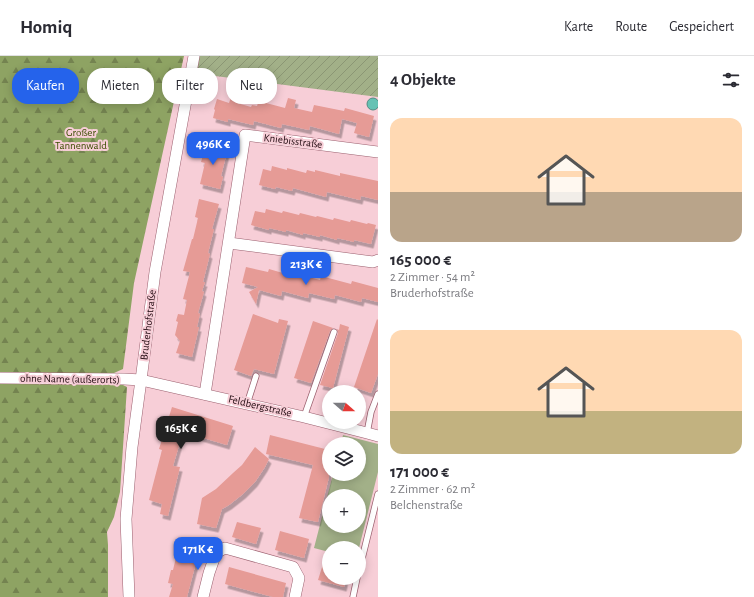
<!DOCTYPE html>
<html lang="de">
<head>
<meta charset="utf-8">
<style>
	:root { --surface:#fff; --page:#f2f2f3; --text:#2b2b33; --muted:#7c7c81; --line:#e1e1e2; --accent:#2563eb }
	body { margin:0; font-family:"Alegreya Sans",sans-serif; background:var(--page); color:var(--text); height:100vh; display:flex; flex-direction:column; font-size:15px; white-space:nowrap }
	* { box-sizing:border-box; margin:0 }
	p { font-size:13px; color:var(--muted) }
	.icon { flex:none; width:22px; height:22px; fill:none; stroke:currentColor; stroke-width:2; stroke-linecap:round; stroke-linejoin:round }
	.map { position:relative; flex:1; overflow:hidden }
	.panel { display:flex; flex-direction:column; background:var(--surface); width:376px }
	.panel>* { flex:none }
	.guide { position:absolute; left:12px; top:12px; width:306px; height:36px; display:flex; gap:8px }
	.needle { width:26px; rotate:110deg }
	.buttons { position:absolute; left:322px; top:329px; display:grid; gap:8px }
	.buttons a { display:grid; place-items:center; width:44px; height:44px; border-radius:50%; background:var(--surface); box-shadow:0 2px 10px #0003; font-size:20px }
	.price { position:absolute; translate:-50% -34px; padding:0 9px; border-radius:8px; background:var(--accent); color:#fff; font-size:13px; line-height:26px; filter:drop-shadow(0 1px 2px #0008) }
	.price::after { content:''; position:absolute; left:50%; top:24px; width:12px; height:9px; margin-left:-6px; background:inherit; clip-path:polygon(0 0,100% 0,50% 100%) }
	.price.active { background:#222; color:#fff }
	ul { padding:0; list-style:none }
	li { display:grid; align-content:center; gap:8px; height:212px; padding:0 12px }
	li span { display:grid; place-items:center; height:124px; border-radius:12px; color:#555 }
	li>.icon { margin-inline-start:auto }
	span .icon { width:72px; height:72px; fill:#fffc; stroke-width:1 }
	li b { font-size:17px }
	h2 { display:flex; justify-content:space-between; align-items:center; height:48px; padding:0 12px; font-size:17px }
	.chip { padding:0 14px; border-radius:16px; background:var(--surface); box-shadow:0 2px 10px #0003; font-size:14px; line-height:36px }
	.chip.active { background:var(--accent); color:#fff }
	header { display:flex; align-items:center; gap:24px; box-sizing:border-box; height:56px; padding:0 20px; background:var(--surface); border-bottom:1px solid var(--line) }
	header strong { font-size:19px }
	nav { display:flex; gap:22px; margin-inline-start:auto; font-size:14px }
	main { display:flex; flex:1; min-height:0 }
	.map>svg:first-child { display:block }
	.green { fill:#a2b088; fill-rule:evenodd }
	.forest { fill:url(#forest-firs) }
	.garden { fill:url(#garden-furrows) }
	.water { fill:#65c2b4; stroke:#518b83 }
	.building { fill:#e69b96; filter:url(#shadow) }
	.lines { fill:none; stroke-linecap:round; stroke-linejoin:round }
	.service-casing { stroke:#9b606f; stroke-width:7 }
	.minor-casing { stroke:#9b606f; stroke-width:12 }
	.service { stroke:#fff; stroke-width:5.5 }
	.minor { stroke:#fff; stroke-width:11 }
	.labels { text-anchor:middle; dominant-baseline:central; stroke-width:4; stroke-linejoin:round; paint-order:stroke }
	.park-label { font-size:11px; fill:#3a4c00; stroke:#f7ced7 }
	.street-label { font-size:11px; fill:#220b11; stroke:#f7ced7 }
</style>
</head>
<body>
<header>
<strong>Homiq</strong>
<nav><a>Karte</a><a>Route</a><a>Gespeichert</a></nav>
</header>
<main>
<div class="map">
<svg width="378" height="541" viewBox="0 0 378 541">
	<defs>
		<pattern id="forest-firs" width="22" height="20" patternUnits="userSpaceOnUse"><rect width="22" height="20" fill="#8ea363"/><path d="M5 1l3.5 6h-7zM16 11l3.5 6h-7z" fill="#748350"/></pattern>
		<pattern id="garden-furrows" width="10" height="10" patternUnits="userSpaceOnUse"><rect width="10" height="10" fill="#a2b088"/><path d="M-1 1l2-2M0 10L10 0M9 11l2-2" fill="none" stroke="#8b9674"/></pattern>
		<filter id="shadow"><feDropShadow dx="2.5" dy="4.5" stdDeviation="0" flood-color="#0004"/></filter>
	</defs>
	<rect width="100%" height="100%" fill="#f7ced7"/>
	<path class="green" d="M343 379 378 388V416L359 492H329V496L314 492 333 418H359V388H341ZM329 440H359V470H329Z"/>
	<g class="forest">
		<polygon points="0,0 184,0 134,227 123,313 114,317 91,318 0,316"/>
		<polygon points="0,326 121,328 127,331 120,436 114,461 107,476 108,489 108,541 0,541"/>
	</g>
	<polygon class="garden" points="194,0 378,0 378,41 192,17"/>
	<circle class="water" cx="373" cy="48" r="6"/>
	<g class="building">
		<polygon points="232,38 239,39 237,47 251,51 252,49 257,50 259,44 266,46 266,47 285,52 288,42 296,44 294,52 312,56 314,49 344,55 345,52 374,60 369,81 354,77 357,67 342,63 339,78 310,70 309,74 282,68 281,72 254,65 253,69 228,63 228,66 213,62 215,54 214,53 217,43 229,47"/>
		<polygon points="206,89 220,92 221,90 228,92 221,120 223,121 220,133 200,128 205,107 201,106"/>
		<polygon points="272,110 287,114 287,112 306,117 307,114 315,116 315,114 340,120 340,117 378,125 378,144 361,140 360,144 327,136 326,141 293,132 292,135 276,131 275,133 259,129 263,113 271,115"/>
		<polygon points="199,143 219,148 212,173 214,173 208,197 210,198 203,226 205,226 202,235 204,236 198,257 200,258 197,271 199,271 192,301 176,297 180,285 175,279 178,266 176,265 178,258 184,259 187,244 183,243 190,216 183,215 192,183 193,183 198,162 195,161"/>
		<polygon points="266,153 282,157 283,155 299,159 300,157 316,161 317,160 333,164 334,162 350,166 351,164 367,168 368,167 376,169 371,188 354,184 354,186 337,182 337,184 320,179 320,181 303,177 303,179 286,174 286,176 269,172 269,174 251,169 255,155 265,157"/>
		<polygon points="246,211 268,216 269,213 293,220 294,217 320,224 321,220 351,228 352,225 378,232 378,246 362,242 361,246 335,239 334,243 309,237 308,242 282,235 281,240 259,234 256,248 249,236 258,231 242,227"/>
		<polygon points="253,258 278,267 279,263 288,265 274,318 254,313 251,320 234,314"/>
		<polygon points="377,263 378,264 378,318 371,337 354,331"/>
		<polygon points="313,265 333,272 330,275 311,327 294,322"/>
		<polygon points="340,268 349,271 333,332 320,329 338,277 337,273 339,274"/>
		<polygon points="172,351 233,370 227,389 183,376 173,410 180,411 168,460 160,458 162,448 149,444 162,394 159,393"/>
		<polygon points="270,379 329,394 329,421 318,466 299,462 313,409 266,398"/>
		<polygon points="255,391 269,403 265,411 255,426 243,438 229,449 222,453 216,472 197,468 202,442 216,433 233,417 242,409"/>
		<polygon points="237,466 261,472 256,488 232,481"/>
		<polygon points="280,475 309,483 304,502 275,494"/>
		<polygon points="179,489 199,495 187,541 169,541 173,528 168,527 171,514 173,514"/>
		<polygon points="323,508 329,510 329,522 346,522 344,531 318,524"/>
		<polygon points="229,511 286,527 283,541 273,541 225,528"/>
	</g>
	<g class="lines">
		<defs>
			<g id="service">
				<polyline points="247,348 256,320"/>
				<polyline points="304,361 334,276"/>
				<polyline points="367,377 371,356 378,338"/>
				<polyline points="359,515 378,438"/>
				<polyline points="353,541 357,522"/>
			</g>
			<g id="minor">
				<polyline points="229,187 373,206 378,204"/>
				<polyline points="0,322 124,323 141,324 304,361 367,377 378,380"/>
				<polyline points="205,338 245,79 378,96"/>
				<polyline points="129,541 126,463 132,391 141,324 155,216 194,0"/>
				<polyline points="203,541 209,517 216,497 225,492 293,511 299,522 295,541"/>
			</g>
		</defs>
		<use href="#service" class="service-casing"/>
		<use href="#minor" class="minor-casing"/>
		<use href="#service" class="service"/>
		<use href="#minor" class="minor"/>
	</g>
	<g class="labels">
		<g class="park-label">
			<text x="81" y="76">Großer<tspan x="81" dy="13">Tannenwald</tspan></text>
		</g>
		<g class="street-label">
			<text transform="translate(293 85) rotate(7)">Kniebisstraße</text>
			<text transform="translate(148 269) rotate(-83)">Bruderhofstraße</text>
			<text transform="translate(70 323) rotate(1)">ohne Name (außerorts)</text>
			<text transform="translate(260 350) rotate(13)">Feldbergstraße</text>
		</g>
	</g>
</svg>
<div class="buttons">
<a><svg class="needle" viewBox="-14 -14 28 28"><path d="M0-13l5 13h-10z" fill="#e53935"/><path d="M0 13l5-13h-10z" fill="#7c7c81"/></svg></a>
<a><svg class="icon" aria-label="layers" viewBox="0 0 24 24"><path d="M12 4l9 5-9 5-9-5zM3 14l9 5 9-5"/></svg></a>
<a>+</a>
<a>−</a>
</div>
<b class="price" style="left:213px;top:110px">496K €</b>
<b class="price" style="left:306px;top:230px">213K €</b>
<b class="price active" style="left:181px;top:394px">165K €</b>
<b class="price" style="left:198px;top:515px">171K €</b>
<div class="guide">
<a class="chip active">Kaufen</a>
<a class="chip">Mieten</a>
<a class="chip">Filter</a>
<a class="chip">Neu</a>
</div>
</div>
<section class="panel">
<h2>4 Objekte<svg class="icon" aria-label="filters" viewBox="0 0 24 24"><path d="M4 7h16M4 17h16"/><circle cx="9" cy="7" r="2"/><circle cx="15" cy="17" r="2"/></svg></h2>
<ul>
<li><span style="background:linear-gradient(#ffd9b3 60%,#b9a48a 0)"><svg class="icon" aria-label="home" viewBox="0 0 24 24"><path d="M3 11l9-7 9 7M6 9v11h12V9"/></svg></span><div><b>165 000 €</b><p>2 Zimmer · 54 m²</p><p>Bruderhofstraße</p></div></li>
<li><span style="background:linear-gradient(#ffd9b3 65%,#c2b280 0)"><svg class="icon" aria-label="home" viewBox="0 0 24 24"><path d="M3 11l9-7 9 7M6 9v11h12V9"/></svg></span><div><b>171 000 €</b><p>2 Zimmer · 62 m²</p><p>Belchenstraße</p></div></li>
</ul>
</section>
</main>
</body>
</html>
